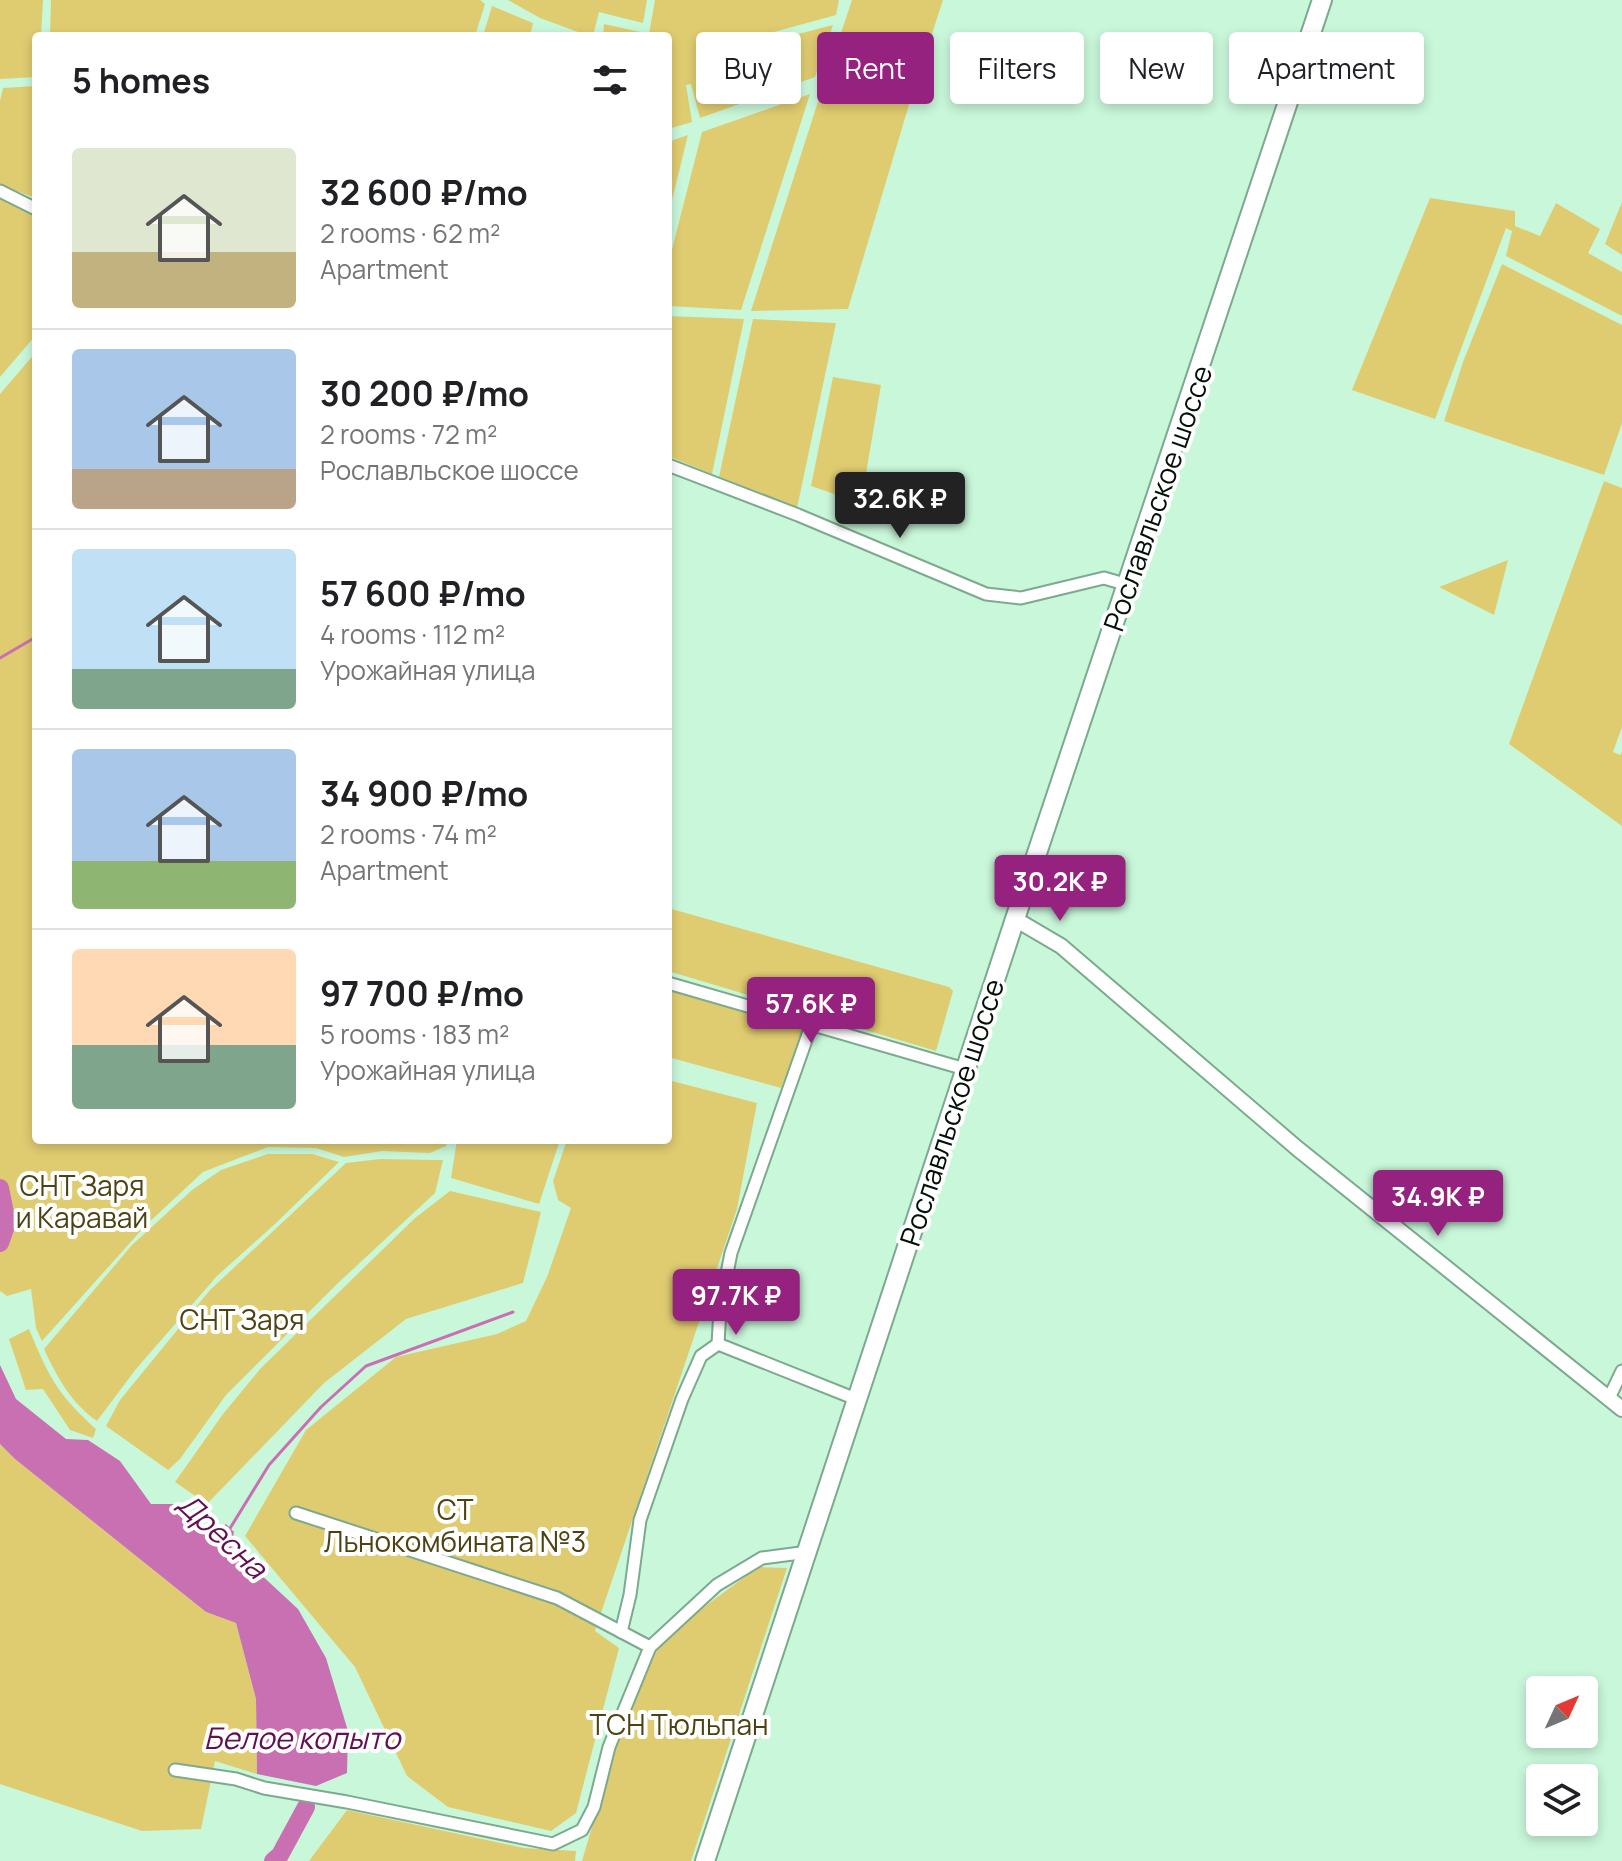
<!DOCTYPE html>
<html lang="en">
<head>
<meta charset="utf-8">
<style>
	:root { --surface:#fff; --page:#f2f2f2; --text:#202124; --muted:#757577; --line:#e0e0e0; --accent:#95227f }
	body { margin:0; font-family:Manrope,sans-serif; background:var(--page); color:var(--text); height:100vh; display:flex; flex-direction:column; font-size:30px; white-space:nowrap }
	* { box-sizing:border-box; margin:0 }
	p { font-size:26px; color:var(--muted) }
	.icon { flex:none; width:44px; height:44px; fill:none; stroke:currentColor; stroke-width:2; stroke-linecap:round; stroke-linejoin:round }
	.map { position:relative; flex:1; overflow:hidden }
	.sheet { position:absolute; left:32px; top:32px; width:640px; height:1112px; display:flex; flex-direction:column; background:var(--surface); border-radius:8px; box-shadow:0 4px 12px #0003 }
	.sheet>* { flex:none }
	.hud { position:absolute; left:696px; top:32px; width:760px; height:72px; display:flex; gap:16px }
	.needle { width:52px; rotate:46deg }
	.controls { position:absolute; left:1526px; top:1676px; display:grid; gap:16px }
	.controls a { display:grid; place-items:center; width:72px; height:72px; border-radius:8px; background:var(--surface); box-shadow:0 4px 12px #0003; font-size:40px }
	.price { position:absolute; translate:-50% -68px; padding:0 18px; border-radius:8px; background:var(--accent); color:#fff; font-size:26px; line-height:52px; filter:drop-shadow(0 2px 4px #0008) }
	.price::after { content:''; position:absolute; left:50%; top:48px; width:24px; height:18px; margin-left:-12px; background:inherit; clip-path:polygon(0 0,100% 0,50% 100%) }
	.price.selected { background:#222; color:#fff }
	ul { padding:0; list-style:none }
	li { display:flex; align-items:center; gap:24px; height:200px; padding:0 40px }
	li+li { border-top:2px solid var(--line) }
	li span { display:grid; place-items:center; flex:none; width:224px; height:160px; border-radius:8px; color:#555 }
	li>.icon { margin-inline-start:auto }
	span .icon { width:96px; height:96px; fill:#fffc; stroke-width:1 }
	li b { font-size:34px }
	h2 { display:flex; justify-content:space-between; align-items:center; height:96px; padding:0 40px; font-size:34px }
	.tag { padding:0 28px; border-radius:8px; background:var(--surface); box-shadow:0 4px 12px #0003; font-size:28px; line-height:72px }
	.tag.selected { background:var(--accent); color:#fff }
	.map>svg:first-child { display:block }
	.green { fill:#e0cc70 }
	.water { fill:#c970b3 }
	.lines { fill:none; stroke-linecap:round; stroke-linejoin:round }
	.stream { stroke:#c970b3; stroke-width:3 }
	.river { stroke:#c970b3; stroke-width:18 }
	.minor-casing { stroke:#7da98e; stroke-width:15 }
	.tertiary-casing { stroke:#7da98e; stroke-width:18 }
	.primary-casing { stroke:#7da98e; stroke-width:22 }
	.minor { stroke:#fff; stroke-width:11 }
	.tertiary { stroke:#fff; stroke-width:14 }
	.primary { stroke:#fff; stroke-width:18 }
	.labels { text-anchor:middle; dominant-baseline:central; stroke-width:8; stroke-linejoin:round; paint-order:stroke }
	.street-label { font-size:28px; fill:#021107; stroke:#fff }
	.park-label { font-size:28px; fill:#4d4211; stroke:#fff }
	.water-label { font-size:30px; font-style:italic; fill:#621053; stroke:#fff }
</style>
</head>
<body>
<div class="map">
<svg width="1622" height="1861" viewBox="0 0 1622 1861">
	<rect width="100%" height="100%" fill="#c9f7da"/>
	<g class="green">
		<polygon points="0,0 43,0 41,36 36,36 36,77 0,79"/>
		<polygon points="51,0 480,0 485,4 475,36 50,36"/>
		<polygon points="508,0 647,0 643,23 599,12 593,36 589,36 540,18"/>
		<polygon points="655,0 839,0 836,15 727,45 729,52 833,25 815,77 700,118 691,84 686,85 692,122 668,129 668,36 603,36 604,24 649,34"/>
		<polygon points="852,0 943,0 918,77 827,75"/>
		<polygon points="492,6 533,23 530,36 483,36"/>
		<polygon points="36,86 36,198 0,185 0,101 3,88"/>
		<polygon points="823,86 914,88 848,309 751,311"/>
		<polygon points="810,94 741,310 668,306 668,265 702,132"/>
		<polygon points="688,135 668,216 668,142"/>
		<polygon points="0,198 36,214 36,335 0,377"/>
		<polygon points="1430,198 1515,211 1515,226 1540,236 1556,203 1600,229 1588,253 1622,272 1622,316 1506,256 1512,231 1506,228 1435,419 1352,390"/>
		<polygon points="1622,202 1622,255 1605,244"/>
		<polygon points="1502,264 1622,325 1622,423 1604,475 1444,421 1463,362"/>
		<polygon points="668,316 744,319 712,474 668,456"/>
		<polygon points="753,319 836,323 797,508 719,477"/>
		<polygon points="36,352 36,1140 448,1140 446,1146 430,1153 382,1151 344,1157 316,1148 268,1147 203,1172 146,1225 42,1341 36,1328 31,1289 7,1296 0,1291 0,394"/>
		<polygon points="833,377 881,385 861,503 811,486"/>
		<polygon points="1604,481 1622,488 1622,727 1613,752 1620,755 1622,752 1622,826 1509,744"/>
		<polygon points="1508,560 1494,615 1439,587"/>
		<polygon points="668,908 949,987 953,991 936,1051 668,971"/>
		<polygon points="668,982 806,1022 781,1088 668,1057"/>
		<polygon points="668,1080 757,1103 737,1209 595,1631 619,1648 576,1813 551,1831 448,1807 407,1776 355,1667 245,1536 306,1430 396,1357 497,1334 526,1321 547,1277 571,1208 558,1200 553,1181 567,1140 668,1140"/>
		<polygon points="457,1140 560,1140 539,1204 451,1178"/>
		<path d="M268 1154H312L339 1162 275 1224 217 1276 136 1369 97 1421C71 1403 57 1377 44 1349L132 1245 192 1190 221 1170Z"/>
		<polygon points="380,1159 443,1160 435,1193 337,1284 226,1395 180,1459 168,1470 106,1426 120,1400 210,1290 346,1163"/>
		<polygon points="450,1191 541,1212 523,1283 406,1319 324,1383 207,1504 175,1482 223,1414 261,1368 415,1218"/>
		<path d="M29 1329C49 1377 57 1394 96 1429L93 1438 70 1430 43 1389 26 1390 9 1339Z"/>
		<polygon points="0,1444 15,1459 206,1612 236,1623 256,1699 257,1774 215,1761 201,1829 142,1831 0,1784"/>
		<polygon points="758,1567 787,1568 691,1861 582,1861 629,1702 665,1636"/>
		<polygon points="347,1810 524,1848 576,1851 575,1861 309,1861"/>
	</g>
	<polygon class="water" points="0,1365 16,1399 66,1439 88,1440 120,1461 151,1504 179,1504 200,1525 215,1532 226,1524 234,1532 231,1547 298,1609 326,1658 348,1731 347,1773 316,1786 257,1774 256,1699 236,1623 206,1612 15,1459 0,1444"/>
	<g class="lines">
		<g class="stream">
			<polyline points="0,658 36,637"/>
			<polyline points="0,1205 4,1207"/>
			<polyline points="229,1530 269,1465 321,1407 366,1366 513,1312"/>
		</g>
		<g class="river">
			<polyline points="0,1188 7,1223 0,1243"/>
			<polyline points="273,1861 280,1855 306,1807"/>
		</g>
		<defs>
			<g id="minor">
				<polyline points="0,191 36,209"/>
				<polyline points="668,465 798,515 986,594 1021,598 1104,578 1128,585"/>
				<polyline points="668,983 965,1069"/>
				<polyline points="718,1344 856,1399"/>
				<polyline points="1609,1398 1622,1371"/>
				<polyline points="296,1513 557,1598 650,1647"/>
				<polyline points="621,1632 630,1595 640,1520 682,1399 701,1356 718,1344 720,1309 731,1253 811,1026"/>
				<polyline points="175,1770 236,1779 264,1788 347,1802 553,1844 582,1830 594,1807 609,1747 650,1647 717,1585 762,1558 808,1552"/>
			</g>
			<polyline id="tertiary" points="1015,919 1061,946 1298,1149 1622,1409"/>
			<polyline id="primary" points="705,1861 1015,919 1322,0"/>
		</defs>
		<use href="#minor" class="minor-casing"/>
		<use href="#tertiary" class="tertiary-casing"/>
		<use href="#primary" class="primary-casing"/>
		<use href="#minor" class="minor"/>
		<use href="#tertiary" class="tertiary"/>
		<use href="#primary" class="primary"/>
	</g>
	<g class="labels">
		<g class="street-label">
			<text transform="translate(1157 498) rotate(-71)">Рославльское шоссе</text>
			<text transform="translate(951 1112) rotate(-72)">Рославльское шоссе</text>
		</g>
		<g class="park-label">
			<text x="82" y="1185">СНТ Заря<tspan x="82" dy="32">и Каравай</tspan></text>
			<text x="242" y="1319">СНТ Заря</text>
			<text x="455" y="1509">СТ<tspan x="455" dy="32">Льнокомбината №3</tspan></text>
			<text x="679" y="1724">ТСН Тюльпан</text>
		</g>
		<g class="water-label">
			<text transform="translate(223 1535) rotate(43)">Дресна</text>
			<text x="302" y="1737">Белое копыто</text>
		</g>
	</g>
</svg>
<div class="controls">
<a><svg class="needle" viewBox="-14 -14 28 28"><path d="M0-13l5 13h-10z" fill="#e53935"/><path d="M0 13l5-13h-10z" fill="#757577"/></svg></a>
<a><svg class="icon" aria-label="layers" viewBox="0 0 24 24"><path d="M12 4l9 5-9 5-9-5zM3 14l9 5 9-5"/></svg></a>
</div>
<b class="price selected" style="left:900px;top:540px">32.6K ₽</b>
<b class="price" style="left:1060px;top:923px">30.2K ₽</b>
<b class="price" style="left:811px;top:1045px">57.6K ₽</b>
<b class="price" style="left:1438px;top:1238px">34.9K ₽</b>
<b class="price" style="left:736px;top:1337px">97.7K ₽</b>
<div class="hud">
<a class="tag">Buy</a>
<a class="tag selected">Rent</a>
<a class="tag">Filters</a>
<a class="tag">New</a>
<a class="tag">Apartment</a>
</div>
<section class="sheet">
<h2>5 homes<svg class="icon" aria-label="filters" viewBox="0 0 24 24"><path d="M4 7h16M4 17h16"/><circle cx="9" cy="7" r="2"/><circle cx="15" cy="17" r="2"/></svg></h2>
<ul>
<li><span style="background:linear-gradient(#dfe7d0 65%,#c2b280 0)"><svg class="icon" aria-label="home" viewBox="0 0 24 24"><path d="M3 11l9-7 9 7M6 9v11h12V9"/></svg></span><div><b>32 600 ₽/mo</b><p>2 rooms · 62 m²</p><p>Apartment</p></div></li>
<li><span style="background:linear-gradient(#a9c7e8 75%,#b9a48a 0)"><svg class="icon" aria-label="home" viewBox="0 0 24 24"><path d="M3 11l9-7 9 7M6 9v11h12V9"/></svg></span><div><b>30 200 ₽/mo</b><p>2 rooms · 72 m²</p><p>Рославльское шоссе</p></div></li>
<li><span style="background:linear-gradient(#bfe0f5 75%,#7fa58c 0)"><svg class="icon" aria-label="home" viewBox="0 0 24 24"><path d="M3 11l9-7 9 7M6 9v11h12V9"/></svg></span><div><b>57 600 ₽/mo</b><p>4 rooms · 112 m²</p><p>Урожайная улица</p></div></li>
<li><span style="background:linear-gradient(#a9c7e8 70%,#8fb573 0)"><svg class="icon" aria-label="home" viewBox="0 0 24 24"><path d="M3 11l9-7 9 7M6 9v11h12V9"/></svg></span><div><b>34 900 ₽/mo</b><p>2 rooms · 74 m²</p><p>Apartment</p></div></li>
<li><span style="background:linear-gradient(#ffd9b3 60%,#7fa58c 0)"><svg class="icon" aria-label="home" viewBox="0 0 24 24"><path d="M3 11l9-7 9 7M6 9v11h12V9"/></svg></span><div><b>97 700 ₽/mo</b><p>5 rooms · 183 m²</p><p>Урожайная улица</p></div></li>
</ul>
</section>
</div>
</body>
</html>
